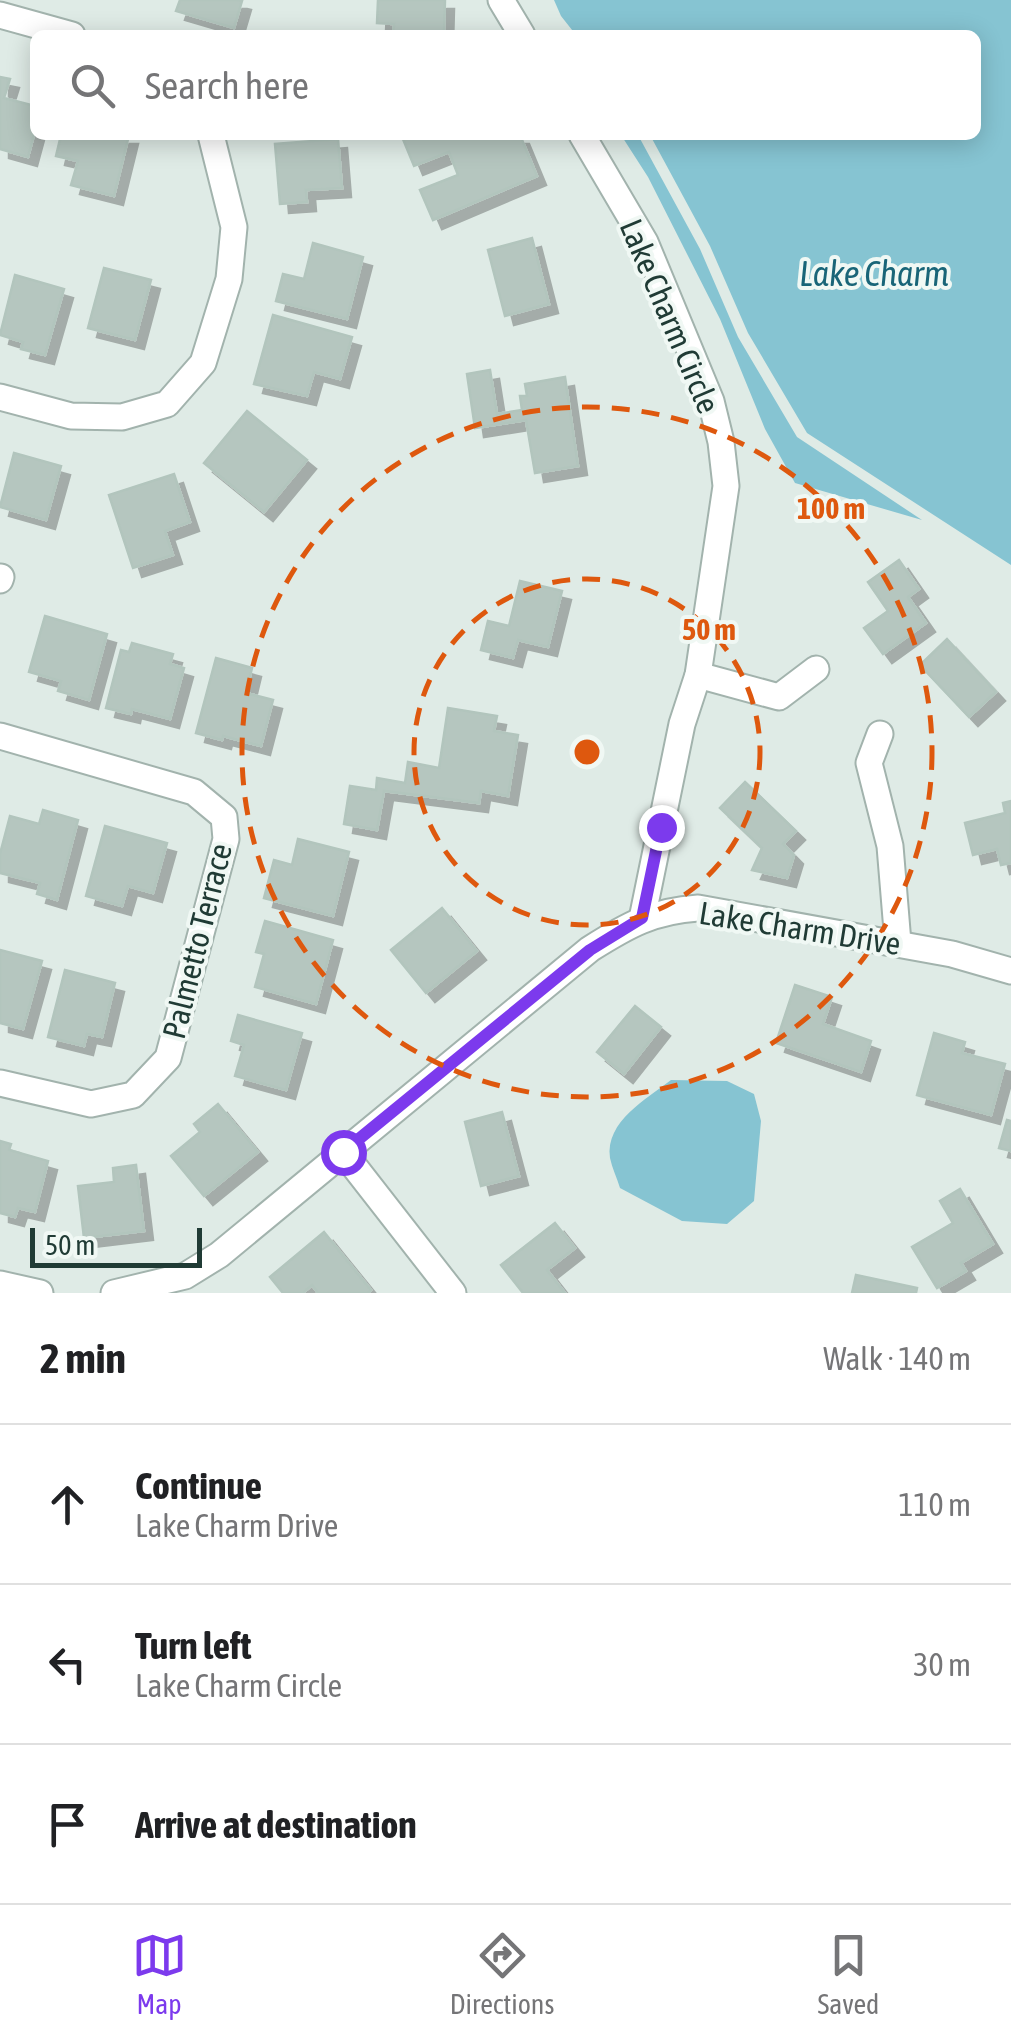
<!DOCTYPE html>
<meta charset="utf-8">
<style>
body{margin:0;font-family:"Asap Condensed",sans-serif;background:#f2f2f2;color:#202124}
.scale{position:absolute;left:30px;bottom:25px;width:172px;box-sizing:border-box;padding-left:10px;border:5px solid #203b35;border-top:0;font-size:28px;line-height:35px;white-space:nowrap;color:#203b35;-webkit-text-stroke:8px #f0f8f4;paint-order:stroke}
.stop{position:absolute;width:30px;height:30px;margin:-22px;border:8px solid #7c3aed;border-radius:50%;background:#fff}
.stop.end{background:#7c3aed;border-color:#fff;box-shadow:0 2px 10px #0008}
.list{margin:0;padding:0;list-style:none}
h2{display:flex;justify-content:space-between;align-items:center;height:130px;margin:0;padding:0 40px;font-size:42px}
h2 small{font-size:32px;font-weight:400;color:#757577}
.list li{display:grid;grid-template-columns:65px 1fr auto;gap:30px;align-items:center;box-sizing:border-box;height:160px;padding:0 40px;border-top:2px solid #e0e0e0}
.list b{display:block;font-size:38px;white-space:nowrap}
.list p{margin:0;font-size:32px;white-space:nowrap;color:#757577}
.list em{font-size:32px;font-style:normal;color:#757577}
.icon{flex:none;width:55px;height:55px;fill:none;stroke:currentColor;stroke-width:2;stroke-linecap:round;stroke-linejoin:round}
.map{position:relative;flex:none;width:1011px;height:1293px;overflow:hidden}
.search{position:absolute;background:#fff;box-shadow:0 5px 25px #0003;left:30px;right:30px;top:30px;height:110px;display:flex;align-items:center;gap:25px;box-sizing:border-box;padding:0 35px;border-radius:15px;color:#757577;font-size:38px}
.sheet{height:610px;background:#fff}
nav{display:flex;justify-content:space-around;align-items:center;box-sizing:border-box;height:140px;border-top:2px solid #e0e0e0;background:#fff;font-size:28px;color:#757577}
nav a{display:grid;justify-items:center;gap:5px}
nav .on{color:#7c3aed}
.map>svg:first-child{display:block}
.water{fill:#86c4d2}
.building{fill:#b5c6bf;stroke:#b2c5bd;stroke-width:2.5;filter:url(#shadow)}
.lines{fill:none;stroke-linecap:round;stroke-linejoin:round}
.minor-casing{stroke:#a2b3ad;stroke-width:29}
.minor{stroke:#fff;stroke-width:25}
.route{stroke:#7c3aed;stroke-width:12}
.ring{fill:none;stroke:#de580e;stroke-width:5;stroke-dasharray:18 12}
.labels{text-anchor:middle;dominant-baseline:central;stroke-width:8;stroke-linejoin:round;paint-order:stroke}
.street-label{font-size:32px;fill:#203b35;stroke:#f0f8f4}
.water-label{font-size:35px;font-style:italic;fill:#196578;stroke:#f0f8f4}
.centre{fill:#de580e;stroke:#f0f8f4;stroke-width:5}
.ring-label{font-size:30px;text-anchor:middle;font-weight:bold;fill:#de580e;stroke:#f0f8f4;stroke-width:8;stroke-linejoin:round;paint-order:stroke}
</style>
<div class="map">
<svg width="1011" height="1293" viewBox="0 0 1011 1293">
<defs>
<filter id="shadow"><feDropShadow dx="9" dy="9" stdDeviation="0" flood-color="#0004"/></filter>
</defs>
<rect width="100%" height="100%" fill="#dfebe6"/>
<!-- water -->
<g class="water">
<path d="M 554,0 L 1011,0 L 1011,565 L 807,433 L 748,333 L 710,246 L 650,135 L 976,135 L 976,35 L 576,35 L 561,16 Z"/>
<path d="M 621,135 L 638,135 L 700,249 L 738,337 L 797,437 L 922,520 L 795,483 L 765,429 L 720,319 L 648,177 Z"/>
<path d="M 671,1080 L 727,1081 L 754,1094 L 761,1121 L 754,1201 L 727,1224 L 682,1221 L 620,1188 C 617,1178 612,1168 610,1158 C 605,1121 647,1099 671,1080 Z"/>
</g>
<!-- building -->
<g class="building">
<path d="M 180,0 L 238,0 L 242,1 L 234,28 L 176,11 Z"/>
<path d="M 378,0 L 445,0 L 444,35 L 393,35 L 394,24 L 377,23 Z"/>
<path d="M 0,77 L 10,79 L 4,98 L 35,106 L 35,131 L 28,157 L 0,149 Z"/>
<path d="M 61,135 L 129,135 L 114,196 L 71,185 L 78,161 L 56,156 Z"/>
<path d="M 411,135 L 520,135 L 537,176 L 433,220 L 420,190 L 458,175 L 449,152 L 414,166 L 403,139 Z"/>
<path d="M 338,139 L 342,188 L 306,190 L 307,202 L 280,204 L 275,144 Z"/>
<path d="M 532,238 L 549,304 L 505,316 L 488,250 Z"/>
<path d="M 313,243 L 363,257 L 347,319 L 276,301 L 283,274 L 304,279 Z"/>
<path d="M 104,268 L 151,280 L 135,340 L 88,328 Z"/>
<path d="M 15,275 L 64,289 L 45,355 L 21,349 L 23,342 L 0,335 Z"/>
<path d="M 273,315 L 352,337 L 340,379 L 314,372 L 307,396 L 254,384 Z"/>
<path d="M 490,370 L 497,414 L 522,410 L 520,396 L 527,396 L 525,384 L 565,377 L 578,466 L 535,473 L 526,420 L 475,428 L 467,374 Z"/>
<path d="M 247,411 L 307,460 L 264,512 L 204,463 Z"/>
<path d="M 14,453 L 61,466 L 46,520 L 0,507 Z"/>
<path d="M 174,474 L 190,522 L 165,531 L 173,555 L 133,568 L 109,495 Z"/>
<path d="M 899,560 L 919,589 L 908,597 L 926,623 L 883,654 L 864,628 L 888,611 L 868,582 Z"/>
<path d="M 520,581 L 562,591 L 548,647 L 518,640 L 513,658 L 481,650 L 488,621 L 509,626 Z"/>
<path d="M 45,616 L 107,634 L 89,700 L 58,691 L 61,681 L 29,672 Z"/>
<path d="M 947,639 L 996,692 L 969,717 L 920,665 Z"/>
<path d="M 132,643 L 173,654 L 170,664 L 184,668 L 170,719 L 132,709 L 131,714 L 106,708 L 121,650 L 129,652 Z"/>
<path d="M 216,658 L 252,668 L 246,693 L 273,700 L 261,746 L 223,736 L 222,740 L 196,733 Z"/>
<path d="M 448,708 L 497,716 L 494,731 L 518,735 L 508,796 L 481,791 L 479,803 L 384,791 L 377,830 L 344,824 L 350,786 L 376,790 L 377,778 L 405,783 L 408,762 L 439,768 Z"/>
<path d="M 745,782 L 796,831 L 783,844 L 794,855 L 787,878 L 752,870 L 762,848 L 720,808 Z"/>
<path d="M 1011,801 L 1011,863 L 1001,865 L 997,849 L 973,855 L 965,823 L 1005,813 L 1003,803 Z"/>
<path d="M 43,810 L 78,820 L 57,900 L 37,894 L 40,883 L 0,873 L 0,854 L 10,816 L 39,824 Z"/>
<path d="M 105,826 L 167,843 L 153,893 L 128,886 L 122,906 L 86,896 Z"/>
<path d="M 298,839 L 349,852 L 333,916 L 264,898 L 274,860 L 292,865 Z"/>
<path d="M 442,908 L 477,951 L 426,993 L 391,950 Z"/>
<path d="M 265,921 L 333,940 L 316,1004 L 255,987 L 264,954 L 256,952 Z"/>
<path d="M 0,950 L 42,961 L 23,1029 L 0,1023 Z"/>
<path d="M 65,970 L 115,983 L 102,1037 L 87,1034 L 84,1046 L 48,1037 Z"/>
<path d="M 795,985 L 832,997 L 823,1024 L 871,1041 L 861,1072 L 776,1043 Z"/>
<path d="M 635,1006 L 661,1027 L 624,1074 L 597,1052 Z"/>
<path d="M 238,1015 L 302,1033 L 286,1090 L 235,1076 L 244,1045 L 231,1041 Z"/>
<path d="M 934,1033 L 965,1042 L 962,1053 L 1005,1064 L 991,1115 L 917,1095 Z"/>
<path d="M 218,1104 L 258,1152 L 204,1196 L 171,1156 L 200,1132 L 194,1124 Z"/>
<path d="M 502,1112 L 519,1176 L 481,1186 L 465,1122 Z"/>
<path d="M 1007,1120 L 1011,1121 L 1011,1151 L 999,1148 Z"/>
<path d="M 0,1141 L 11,1144 L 9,1150 L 48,1161 L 35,1212 L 18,1208 L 15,1217 L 0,1213 Z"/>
<path d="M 136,1165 L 144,1231 L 84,1238 L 78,1186 L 114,1182 L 113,1168 Z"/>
<path d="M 960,1189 L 993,1244 L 961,1263 L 966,1271 L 937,1288 L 912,1247 L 953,1223 L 940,1201 Z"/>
<path d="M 555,1223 L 575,1248 L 547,1270 L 565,1293 L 523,1293 L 501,1265 Z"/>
<path d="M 324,1232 L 371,1290 L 368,1293 L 318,1293 L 312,1285 L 303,1293 L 283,1293 L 270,1277 Z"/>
<path d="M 856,1275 L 917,1288 L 916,1293 L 852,1293 Z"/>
</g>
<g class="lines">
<!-- minor casing -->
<g class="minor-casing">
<g id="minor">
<path d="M 501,0 L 522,35"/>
<path d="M 0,15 L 72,35"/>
<path d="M 582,135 L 645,242 L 711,401 L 721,442 L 726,486 L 698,675 L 682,724 L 642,919"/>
<path d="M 0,397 L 71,416 L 122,417 L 167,404 L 203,363 L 229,279 L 234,227 L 211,135"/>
<path d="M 0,580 L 1,577"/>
<path d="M 698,675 L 779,697 L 816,669"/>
<path d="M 880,734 L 869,763 L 890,846 L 898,943"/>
<path d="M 0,736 L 194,792 L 224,817 L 226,839 L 168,1058 L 133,1095 L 91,1104 L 0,1083"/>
<path d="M 343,1152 L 453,1293"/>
<path d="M 0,1284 L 40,1293"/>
<path d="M 114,1293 L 185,1276 L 219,1255 L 590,949 C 628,925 653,911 698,908 L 952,954 L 1011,971"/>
</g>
</g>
<!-- minor -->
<use href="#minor" class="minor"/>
</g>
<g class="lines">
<!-- route -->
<path class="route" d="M 343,1152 L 590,950 L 642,918 L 661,827"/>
</g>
<!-- distance rings -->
<g class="ring">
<circle cx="587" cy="752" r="173"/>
<circle cx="587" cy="752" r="345"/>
</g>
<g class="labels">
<!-- street labels -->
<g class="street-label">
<text transform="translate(670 316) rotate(67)">Lake Charm Circle</text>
<text transform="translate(800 928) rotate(9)">Lake Charm Drive</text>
<text transform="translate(197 941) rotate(-76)">Palmetto Terrace</text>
</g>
<!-- water labels -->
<g class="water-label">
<text x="874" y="273">Lake Charm</text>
</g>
</g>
<circle cx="587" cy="752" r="15" class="centre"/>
<g class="ring-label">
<text x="831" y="519">100 m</text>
<text x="709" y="640">50 m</text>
</g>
</svg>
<div class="scale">50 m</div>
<div class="stop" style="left:343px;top:1152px"></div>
<div class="stop end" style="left:661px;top:827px"></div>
<div class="search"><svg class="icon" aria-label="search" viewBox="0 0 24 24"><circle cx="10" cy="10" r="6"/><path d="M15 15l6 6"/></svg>Search here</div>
</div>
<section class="sheet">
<h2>2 min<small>Walk · 140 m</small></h2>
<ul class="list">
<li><svg class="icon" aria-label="ahead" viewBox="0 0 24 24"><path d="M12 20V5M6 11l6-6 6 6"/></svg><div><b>Continue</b><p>Lake Charm Drive</p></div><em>110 m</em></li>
<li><svg class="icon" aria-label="left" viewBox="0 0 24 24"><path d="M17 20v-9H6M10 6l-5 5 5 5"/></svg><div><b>Turn left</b><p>Lake Charm Circle</p></div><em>30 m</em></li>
<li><svg class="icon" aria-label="arrive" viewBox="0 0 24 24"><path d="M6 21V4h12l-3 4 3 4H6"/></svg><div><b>Arrive at destination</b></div></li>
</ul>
</section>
<nav>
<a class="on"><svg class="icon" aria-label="map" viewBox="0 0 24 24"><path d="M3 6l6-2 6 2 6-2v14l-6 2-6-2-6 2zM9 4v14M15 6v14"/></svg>Map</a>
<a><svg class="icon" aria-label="directions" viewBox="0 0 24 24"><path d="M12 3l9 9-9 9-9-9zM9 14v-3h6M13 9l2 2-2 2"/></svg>Directions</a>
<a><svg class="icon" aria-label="saved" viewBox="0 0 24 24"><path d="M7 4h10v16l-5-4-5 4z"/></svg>Saved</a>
</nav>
